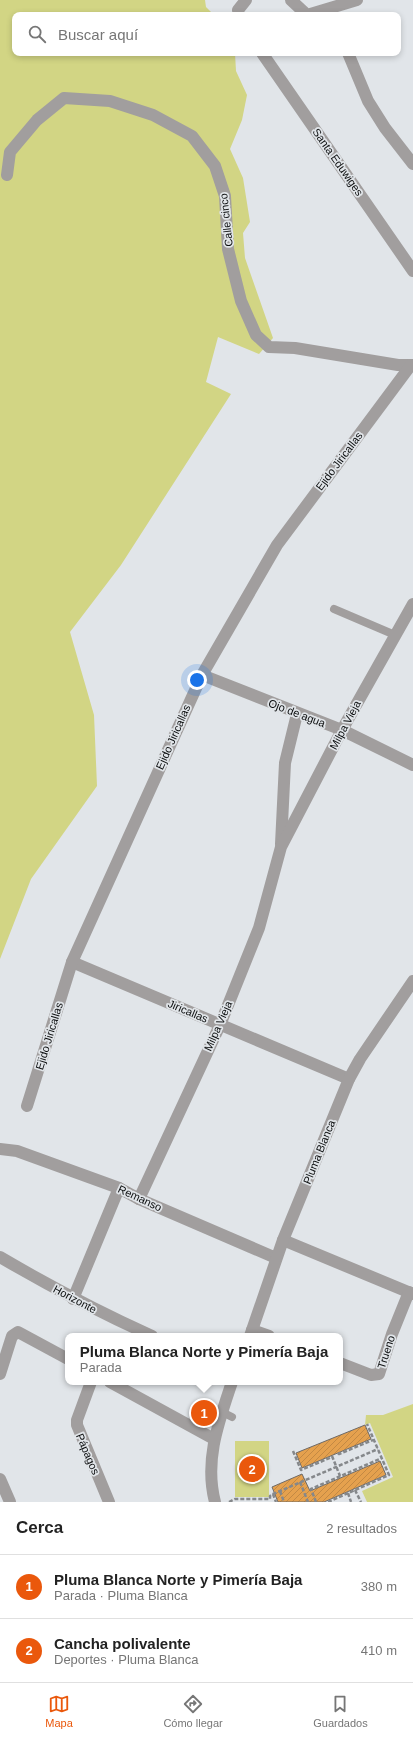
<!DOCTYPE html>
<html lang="es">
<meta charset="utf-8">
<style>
body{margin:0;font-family:Helvetica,sans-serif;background:#f2f2f2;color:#222}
.you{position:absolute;left:197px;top:680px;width:14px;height:14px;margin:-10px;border:3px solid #fff;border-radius:50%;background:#1a73e8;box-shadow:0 0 0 6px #1a73e833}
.badge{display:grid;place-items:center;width:26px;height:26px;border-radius:50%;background:#ea580c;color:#fff;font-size:13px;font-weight:700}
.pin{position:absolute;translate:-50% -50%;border:2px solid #fff;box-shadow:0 1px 4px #0006}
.popup{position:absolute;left:65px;top:1333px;width:278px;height:52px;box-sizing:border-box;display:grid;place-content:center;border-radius:8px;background:#fff;filter:drop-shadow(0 1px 3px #0005);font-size:13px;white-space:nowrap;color:#767676}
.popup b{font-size:15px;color:#222}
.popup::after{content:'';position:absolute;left:50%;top:100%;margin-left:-8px;border:8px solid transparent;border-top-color:#fff}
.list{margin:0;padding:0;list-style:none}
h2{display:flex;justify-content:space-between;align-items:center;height:52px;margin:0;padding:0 16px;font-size:17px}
h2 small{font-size:13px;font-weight:400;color:#767676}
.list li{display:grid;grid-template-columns:26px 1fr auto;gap:12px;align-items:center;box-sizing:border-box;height:64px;padding:0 16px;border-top:1px solid #e0e0e0}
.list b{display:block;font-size:15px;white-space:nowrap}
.list p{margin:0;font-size:13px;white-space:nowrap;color:#767676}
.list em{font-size:13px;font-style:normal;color:#767676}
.icon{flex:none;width:22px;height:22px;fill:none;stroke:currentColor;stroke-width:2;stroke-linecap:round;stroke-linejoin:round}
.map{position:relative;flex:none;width:413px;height:1502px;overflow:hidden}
.search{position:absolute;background:#fff;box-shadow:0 2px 6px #0003;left:12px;right:12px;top:12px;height:44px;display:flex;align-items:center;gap:10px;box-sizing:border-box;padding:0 14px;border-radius:8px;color:#767676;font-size:15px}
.sheet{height:180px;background:#fff}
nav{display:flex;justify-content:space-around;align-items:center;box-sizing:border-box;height:56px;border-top:1px solid #e0e0e0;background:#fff;font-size:11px;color:#767676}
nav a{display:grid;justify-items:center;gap:2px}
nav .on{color:#ea580c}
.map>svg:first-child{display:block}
.green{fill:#d2d584}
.building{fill:url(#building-hatch);stroke:#6e6a67}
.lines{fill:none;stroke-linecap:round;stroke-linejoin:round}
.path{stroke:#85888b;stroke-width:2.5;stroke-dasharray:4 2;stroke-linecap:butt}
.service{stroke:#a19e9e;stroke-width:8}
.minor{stroke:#a19e9e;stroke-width:12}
.tertiary{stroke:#a19e9e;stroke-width:12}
.labels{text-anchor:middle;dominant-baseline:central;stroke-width:3.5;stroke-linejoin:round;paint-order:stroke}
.street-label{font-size:11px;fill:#0b0d0e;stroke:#e1e5e9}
</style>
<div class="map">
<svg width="413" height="1502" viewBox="0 0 413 1502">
<defs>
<pattern id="building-hatch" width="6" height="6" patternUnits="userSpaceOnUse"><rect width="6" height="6" fill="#e5a14e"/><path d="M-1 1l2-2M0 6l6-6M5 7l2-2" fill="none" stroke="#c38943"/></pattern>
</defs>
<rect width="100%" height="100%" fill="#e1e5e9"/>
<!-- green -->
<g class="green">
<path d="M 0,0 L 205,0 L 206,7 L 214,15 L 15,15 L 15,53 L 235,53 L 236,71 L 247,95 L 242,120 L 230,149 L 243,178 L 250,222 L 243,233 L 245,258 L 273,338 L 259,354 L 218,337 L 206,382 L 231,394 L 121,565 L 70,632 L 94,715 L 97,786 L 31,879 L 0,959 Z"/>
<path d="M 413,1404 L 413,1502 L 367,1502 L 362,1491 L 393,1477 L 370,1423 L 365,1425 L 366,1415 L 383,1415 Z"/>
<rect x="235" y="1441" width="34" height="56"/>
</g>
<!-- building -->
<g class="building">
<path d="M 365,1425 L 371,1439 L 302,1468 L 296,1453 Z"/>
<path d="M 380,1461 L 386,1475 L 324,1502 L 278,1502 L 272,1487 L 302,1474 L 310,1491 Z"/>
</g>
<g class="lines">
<!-- path -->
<g class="path">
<path d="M 293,1451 L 301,1470 L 332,1457"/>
<path d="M 338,1453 L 339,1454 L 373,1440"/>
<path d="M 332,1456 L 340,1476"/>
<path d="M 300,1482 L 308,1502"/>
<path d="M 355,1490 L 361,1502"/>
<path d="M 280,1491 L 284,1502"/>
<path d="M 348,1493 L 351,1502"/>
<path d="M 273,1494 L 276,1502"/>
<path d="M 229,1502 L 235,1499 L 270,1499 L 270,1496 L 273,1494 L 378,1449"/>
<path d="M 316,1502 L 311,1489 L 382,1458"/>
<path d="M 328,1502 L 389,1475 L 367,1424"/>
</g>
<!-- service -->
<g class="service">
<path d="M 334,609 L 395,635"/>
<path d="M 222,1412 L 232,1417"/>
</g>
<!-- minor -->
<g class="minor">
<path d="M 291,0 L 307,15 L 357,0"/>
<path d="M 239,15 L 238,10 L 246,0"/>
<path d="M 262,53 L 413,271"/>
<path d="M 348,53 L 368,101 L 385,128 L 413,164"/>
<path d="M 7,175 L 10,152 L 37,120 L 64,98 L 110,101 L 153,115 L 192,136 L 215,166 L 225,196 L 228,249 L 241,301 L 256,335 L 269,347 L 295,348 L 398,365 L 413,365"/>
<path d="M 202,675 L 342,730 L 413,765"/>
<path d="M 281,844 L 285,763 L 297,714"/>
<path d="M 72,962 L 349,1079"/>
<path d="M 27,1106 L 72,962 L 202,675 L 277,545 L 411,365"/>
<path d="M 0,1149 L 17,1151 L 119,1188 L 139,1199 L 276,1258"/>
<path d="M 139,1199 L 220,1025 L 259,928 L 281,847 L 342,730 L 413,604"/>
<path d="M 283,1240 L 413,1294"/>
<path d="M 0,1257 C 51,1287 99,1312 152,1336"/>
<path d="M 73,1299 L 119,1188"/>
<path d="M 252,1330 L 269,1336"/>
<path d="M 340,1363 L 371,1375 L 379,1374 L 392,1334 L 409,1292"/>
<path d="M 0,1374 L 12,1336 L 18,1332 L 68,1359"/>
<path d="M 91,1382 L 77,1420 L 77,1425 L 109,1502"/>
<path d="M 110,1382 L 214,1439"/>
<path d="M 0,1479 L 10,1502"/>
</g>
<!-- tertiary -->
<g class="tertiary">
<path d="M 250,1336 L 283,1240 L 349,1079 L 360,1059 L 413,981"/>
<path d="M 215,1502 C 204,1460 219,1421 232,1382"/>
</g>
</g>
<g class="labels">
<!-- street labels -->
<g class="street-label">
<text transform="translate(338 162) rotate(55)">Santa Eduwiges</text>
<text transform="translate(226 220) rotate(-96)">Calle cinco</text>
<text transform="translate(339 461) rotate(-53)">Ejido Jiricallas</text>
<text transform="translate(297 713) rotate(21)">Ojo de agua</text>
<text transform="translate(345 725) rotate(-62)">Milpa Vieja</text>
<text transform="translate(173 737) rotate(-66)">Ejido Jiricallas</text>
<text transform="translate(188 1011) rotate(23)">Jiricallas</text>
<text transform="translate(218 1026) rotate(-66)">Milpa Vieja</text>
<text transform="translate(49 1036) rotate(-73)">Ejido Jiricallas</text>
<text transform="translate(319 1152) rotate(-68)">Pluma Blanca</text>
<text transform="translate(140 1198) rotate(25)">Remanso</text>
<text transform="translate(75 1299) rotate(28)">Horizonte</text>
<text transform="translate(386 1352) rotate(-72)">Trueno</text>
<text transform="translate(88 1454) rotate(67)">Pápagos</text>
</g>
</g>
</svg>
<div class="you"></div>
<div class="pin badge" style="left:204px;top:1413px">1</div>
<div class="popup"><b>Pluma Blanca Norte y Pimería Baja</b>Parada</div>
<div class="pin badge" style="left:252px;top:1469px">2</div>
<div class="search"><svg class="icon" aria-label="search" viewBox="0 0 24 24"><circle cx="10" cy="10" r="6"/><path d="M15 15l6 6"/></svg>Buscar aquí</div>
</div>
<section class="sheet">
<h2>Cerca<small>2 resultados</small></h2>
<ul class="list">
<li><span class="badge">1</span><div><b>Pluma Blanca Norte y Pimería Baja</b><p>Parada · Pluma Blanca</p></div><em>380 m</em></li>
<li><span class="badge">2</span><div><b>Cancha polivalente</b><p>Deportes · Pluma Blanca</p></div><em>410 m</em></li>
</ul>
</section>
<nav>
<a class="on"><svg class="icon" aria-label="map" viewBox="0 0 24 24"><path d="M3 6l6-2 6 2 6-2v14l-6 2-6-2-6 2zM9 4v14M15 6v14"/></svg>Mapa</a>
<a><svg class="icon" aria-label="directions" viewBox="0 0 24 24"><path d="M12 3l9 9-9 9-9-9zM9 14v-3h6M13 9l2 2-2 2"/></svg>Cómo llegar</a>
<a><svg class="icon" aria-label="saved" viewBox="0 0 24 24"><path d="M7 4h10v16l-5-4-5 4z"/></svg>Guardados</a>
</nav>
